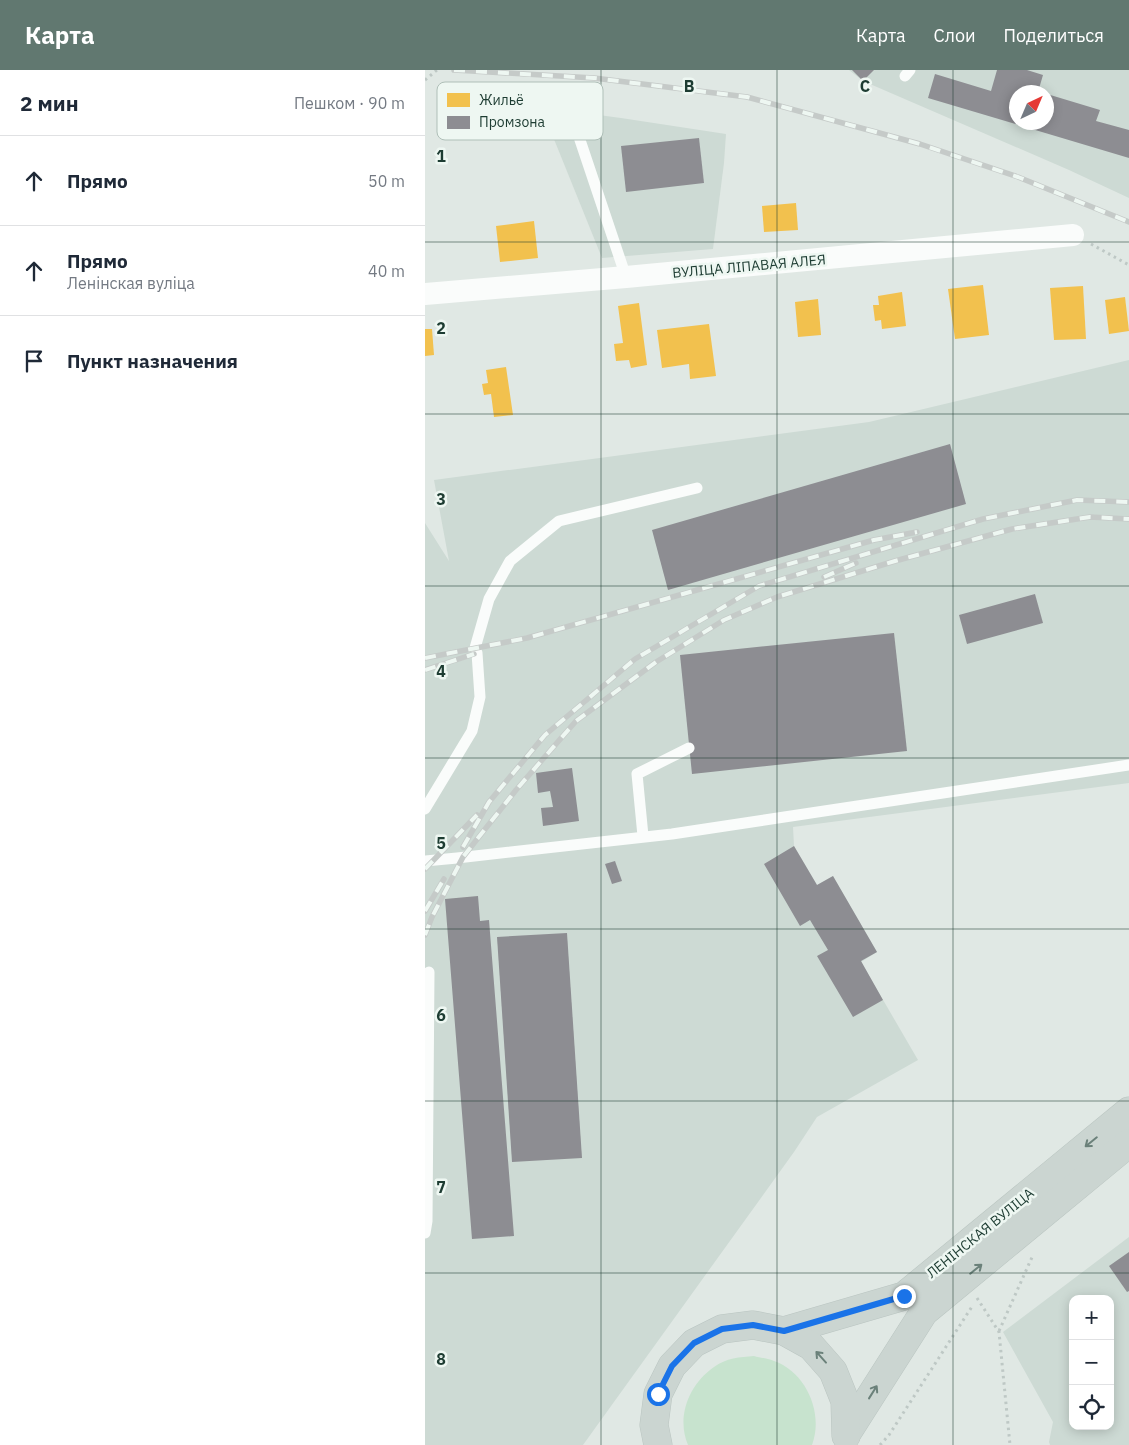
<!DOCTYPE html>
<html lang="ru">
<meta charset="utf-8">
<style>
body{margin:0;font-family:"IBM Plex Sans",sans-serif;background:#f6f6f7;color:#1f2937}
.controls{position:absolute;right:15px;bottom:15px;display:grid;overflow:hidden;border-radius:10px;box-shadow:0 2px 12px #0003}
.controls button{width:45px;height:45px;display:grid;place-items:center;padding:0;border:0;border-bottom:1px solid #e0e1e3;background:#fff;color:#1f2937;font:25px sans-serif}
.compass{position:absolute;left:584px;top:15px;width:45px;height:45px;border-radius:50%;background:#fff;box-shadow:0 2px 12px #0003;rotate:44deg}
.stop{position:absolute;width:15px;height:15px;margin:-11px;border:4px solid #1a73e8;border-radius:50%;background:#fff}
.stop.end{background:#1a73e8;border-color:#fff;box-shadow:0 1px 5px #0008}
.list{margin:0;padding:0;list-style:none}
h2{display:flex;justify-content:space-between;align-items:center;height:65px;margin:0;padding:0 20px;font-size:21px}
h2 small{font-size:16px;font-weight:400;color:#747a83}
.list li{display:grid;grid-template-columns:32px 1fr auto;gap:15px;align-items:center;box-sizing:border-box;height:90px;padding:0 20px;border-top:1px solid #e0e1e3}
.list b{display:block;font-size:19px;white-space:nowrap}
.list p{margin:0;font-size:16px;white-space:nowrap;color:#747a83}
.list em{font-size:16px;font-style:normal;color:#747a83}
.icon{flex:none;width:28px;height:28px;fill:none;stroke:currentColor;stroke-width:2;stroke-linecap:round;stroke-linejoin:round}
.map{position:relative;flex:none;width:704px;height:1375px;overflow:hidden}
header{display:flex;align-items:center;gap:30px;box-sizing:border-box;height:70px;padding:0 25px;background:#617870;color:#fff}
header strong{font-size:24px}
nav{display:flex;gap:28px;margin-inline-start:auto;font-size:18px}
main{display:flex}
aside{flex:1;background:#fff}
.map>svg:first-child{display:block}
.built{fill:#cddad4;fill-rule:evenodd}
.green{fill:#c7e3ce}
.homes{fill:#f2c14e}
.industry{fill:#8d8d92}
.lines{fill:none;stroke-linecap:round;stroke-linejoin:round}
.primary-casing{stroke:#bac5c1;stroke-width:29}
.path{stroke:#bec8c5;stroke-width:3;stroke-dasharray:2.5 4;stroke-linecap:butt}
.service{stroke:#fafcfb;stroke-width:11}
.minor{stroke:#fafcfb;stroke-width:22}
.primary{stroke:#cbd5d1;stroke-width:28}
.rail-casing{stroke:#c5cac8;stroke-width:5.5}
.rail{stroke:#eef7f2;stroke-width:4;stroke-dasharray:11;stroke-linecap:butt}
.oneway{stroke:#6b817a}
.route{stroke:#1a73e8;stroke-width:6}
.grid{fill:none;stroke:#1d3c32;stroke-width:1;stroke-opacity:0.55}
.labels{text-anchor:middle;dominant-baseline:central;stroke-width:5;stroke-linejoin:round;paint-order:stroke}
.street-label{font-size:14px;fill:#1d3c32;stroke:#eef7f2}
.key{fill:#eef7f2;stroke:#afbfb8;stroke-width:1}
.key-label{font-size:14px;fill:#1d3c32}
.grid-label{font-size:16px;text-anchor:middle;font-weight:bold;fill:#1d3c32;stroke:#eef7f2;stroke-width:5;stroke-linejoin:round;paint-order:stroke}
</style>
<header>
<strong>Карта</strong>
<nav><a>Карта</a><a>Слои</a><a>Поделиться</a></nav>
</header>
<main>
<aside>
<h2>2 мин<small>Пешком · 90 m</small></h2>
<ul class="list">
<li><svg class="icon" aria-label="ahead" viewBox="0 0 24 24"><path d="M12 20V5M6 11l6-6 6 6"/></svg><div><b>Прямо</b></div><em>50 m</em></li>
<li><svg class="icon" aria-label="ahead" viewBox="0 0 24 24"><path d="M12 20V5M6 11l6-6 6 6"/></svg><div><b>Прямо</b><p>Ленінская вуліца</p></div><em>40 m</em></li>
<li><svg class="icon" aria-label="arrive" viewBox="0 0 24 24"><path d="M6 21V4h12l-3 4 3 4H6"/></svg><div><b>Пункт назначения</b></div></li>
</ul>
</aside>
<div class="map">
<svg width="704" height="1375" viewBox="0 0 704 1375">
<rect width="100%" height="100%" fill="#e0e8e4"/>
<!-- built -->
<g class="built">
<path d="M 424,0 L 704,0 L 704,128 L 644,100 L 438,11 ZM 592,22 L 622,22 L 622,52 L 592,52 Z"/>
<path d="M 118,42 L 166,44 L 196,48 L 301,64 L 299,93 L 288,179 L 177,188 Z"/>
<path d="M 704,290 L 704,713 L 368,757 L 369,776 L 392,815 L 408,806 L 452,882 L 436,892 L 493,990 L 392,1047 L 369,1082 L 158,1375 L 0,1375 L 0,453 L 24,491 L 9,410 L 444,352 Z"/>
<path d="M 704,1167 L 704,1375 L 625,1375 L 624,1372 L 628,1352 L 578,1262 ZM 648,1229 L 685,1229 L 685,1356 L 648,1356 Z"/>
</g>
<!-- green -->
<path class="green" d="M 329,1286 C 335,1288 342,1288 349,1291 C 381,1302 399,1343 387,1375 L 263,1375 C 251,1347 264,1314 289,1297 C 301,1288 315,1287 329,1286 Z"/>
<!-- homes -->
<g class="homes">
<path d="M 371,133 L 373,160 L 339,162 L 337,136 Z"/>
<path d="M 109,151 L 113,188 L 75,192 L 71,156 Z"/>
<path d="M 558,215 L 564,265 L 530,269 L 523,219 Z"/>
<path d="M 658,216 L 661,269 L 629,270 L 625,218 Z"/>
<path d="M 477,222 L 481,256 L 457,259 L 456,250 L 450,251 L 448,235 L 454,235 L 453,226 Z"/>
<path d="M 700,227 L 704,261 L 684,264 L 680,230 Z"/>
<path d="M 393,229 L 396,265 L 373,267 L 370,232 Z"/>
<path d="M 214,233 L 222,295 L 206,298 L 204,290 L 191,291 L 189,274 L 198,273 L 193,236 Z"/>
<path d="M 284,254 L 291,306 L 265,309 L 264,294 L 237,298 L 232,260 Z"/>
<path d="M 0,259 L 7,259 L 9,285 L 0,286 Z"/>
<path d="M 81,297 L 88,345 L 69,347 L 66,324 L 59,325 L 57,314 L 63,313 L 61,300 Z"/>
</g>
<!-- industry -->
<g class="industry">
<path d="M 427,0 L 449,0 L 438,11 Z"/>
<path d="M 572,0 L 602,0 L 618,5 L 613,22 L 592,22 L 592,52 L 622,52 L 622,24 L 675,40 L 671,51 L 704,60 L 704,88 L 503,28 L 510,4 L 566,21 Z"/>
<path d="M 274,68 L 279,113 L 201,122 L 196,76 Z"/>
<path d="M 525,374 L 541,434 L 243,520 L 227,460 Z"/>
<path d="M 610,524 L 618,553 L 542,574 L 534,545 Z"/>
<path d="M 469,563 L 482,681 L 267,704 L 255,585 Z"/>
<path d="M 147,698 L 154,751 L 118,756 L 116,738 L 128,737 L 125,721 L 113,723 L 111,703 Z"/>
<path d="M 369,776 L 392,815 L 408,806 L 452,882 L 436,891 L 458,930 L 428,947 L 392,886 L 403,880 L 385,850 L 375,856 L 339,794 Z"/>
<path d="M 190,791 L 197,811 L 187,814 L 180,794 Z"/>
<path d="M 53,826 L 55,851 L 64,850 L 89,1166 L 47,1169 L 20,829 Z"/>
<path d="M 142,863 L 157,1088 L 87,1092 L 72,867 Z"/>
<path d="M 704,1182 L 704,1221 L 702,1222 L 684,1196 Z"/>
</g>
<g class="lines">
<!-- primary casing -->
<g class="primary-casing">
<g id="primary">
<path d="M 359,1261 L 479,1226 L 704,1041"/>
<path d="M 422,1363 L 499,1242 L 704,1073"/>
<path d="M 233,1375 L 229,1355 L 233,1324 L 247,1296 L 269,1273 L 297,1259 L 328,1255 L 359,1261 L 386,1276 L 408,1301 L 420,1331 L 421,1366"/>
</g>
</g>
<!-- path -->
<g class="path">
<path d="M 0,10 L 12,0"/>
<path d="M 666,174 L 704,195"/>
<path d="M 552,1228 L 574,1262 L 585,1375"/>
<path d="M 574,1261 L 608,1185"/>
<path d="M 455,1375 L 464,1365 L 548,1235"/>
</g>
<!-- service -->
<g class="service">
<path d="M 480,6 L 485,0"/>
<path d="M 154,67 L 201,207"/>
<path d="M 0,739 L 47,661 L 55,627 L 52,583 L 50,578 L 64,529 L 85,491 L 134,451 L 272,418"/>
<path d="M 218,766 L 212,704 L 264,678"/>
<path d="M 0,791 L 32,788 L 247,764 L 704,695"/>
<path d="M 0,1163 L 2,1151 L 4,902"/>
</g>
<!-- minor -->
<path class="minor" d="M 0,224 L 201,207 L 648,165"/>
<!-- primary -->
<use href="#primary" class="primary"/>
<!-- rail casing -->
<g class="rail-casing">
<g id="rail">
<path d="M 29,0 L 169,8 L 322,27 L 495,74 L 593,107 L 704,152"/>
<path d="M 399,507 L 431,493"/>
<path d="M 0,588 L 102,568 L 449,470 L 492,462"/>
<path d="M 0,600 L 49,584"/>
<path d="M 38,777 L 64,732 L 120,665 L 210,589 L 334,516 L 558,449 L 652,430 L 704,432"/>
<path d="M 0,799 L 52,745"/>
<path d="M 0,841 L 19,809"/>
<path d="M 0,865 L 7,847 L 38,787 L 91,720 L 151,651 L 231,592 L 299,550 L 352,527 L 470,491 L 587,459 L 665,447 L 704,449"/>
</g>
</g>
<!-- rail -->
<use href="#rail" class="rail"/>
</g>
<!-- one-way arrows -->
<defs><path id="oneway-shaft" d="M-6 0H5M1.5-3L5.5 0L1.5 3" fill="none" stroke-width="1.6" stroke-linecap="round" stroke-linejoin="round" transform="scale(1.25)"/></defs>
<g class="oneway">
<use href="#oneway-shaft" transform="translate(666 1072) rotate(141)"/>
<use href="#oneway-shaft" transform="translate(551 1199) rotate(-39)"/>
<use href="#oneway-shaft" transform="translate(396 1287) rotate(-132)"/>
<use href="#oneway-shaft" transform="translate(448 1322) rotate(-58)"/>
</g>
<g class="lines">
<!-- route -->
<path class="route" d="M 233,1324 L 247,1296 L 269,1273 L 297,1259 L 328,1255 L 359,1261 L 479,1226"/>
</g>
<!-- grid -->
<path class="grid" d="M 176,0 L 176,1375M 352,0 L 352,1375M 528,0 L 528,1375M 0,172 L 704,172M 0,344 L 704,344M 0,516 L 704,516M 0,688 L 704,688M 0,859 L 704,859M 0,1031 L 704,1031M 0,1203 L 704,1203"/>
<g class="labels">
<!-- street labels -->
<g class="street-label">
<text transform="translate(324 196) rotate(-5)">ВУЛІЦА ЛІПАВАЯ АЛЕЯ</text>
<text transform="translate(555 1163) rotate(-39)">ЛЕНІНСКАЯ ВУЛІЦА</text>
</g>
</g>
<!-- legend -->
<rect x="12" y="12" width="166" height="58" rx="8" class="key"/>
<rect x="22" y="23" width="23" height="14" fill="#f2c14e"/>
<rect x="22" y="46" width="23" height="13" fill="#8d8d92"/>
<g class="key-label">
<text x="54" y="35">Жильё</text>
<text x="54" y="57">Промзона</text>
</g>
<g class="grid-label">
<text x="264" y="22">B</text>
<text x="440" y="22">C</text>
<text x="16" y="92">1</text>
<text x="16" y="264">2</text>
<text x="16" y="435">3</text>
<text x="16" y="607">4</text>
<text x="16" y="779">5</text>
<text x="16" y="951">6</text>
<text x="16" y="1123">7</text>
<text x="16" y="1295">8</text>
</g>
</svg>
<div class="controls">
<button>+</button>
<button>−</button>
<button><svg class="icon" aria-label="locate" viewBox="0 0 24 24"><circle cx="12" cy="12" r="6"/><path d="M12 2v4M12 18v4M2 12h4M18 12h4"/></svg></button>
</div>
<svg class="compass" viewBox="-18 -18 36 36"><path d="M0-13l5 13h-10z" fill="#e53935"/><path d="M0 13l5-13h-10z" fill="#747a83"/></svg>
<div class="stop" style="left:233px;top:1324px"></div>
<div class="stop end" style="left:479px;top:1226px"></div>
</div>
</main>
